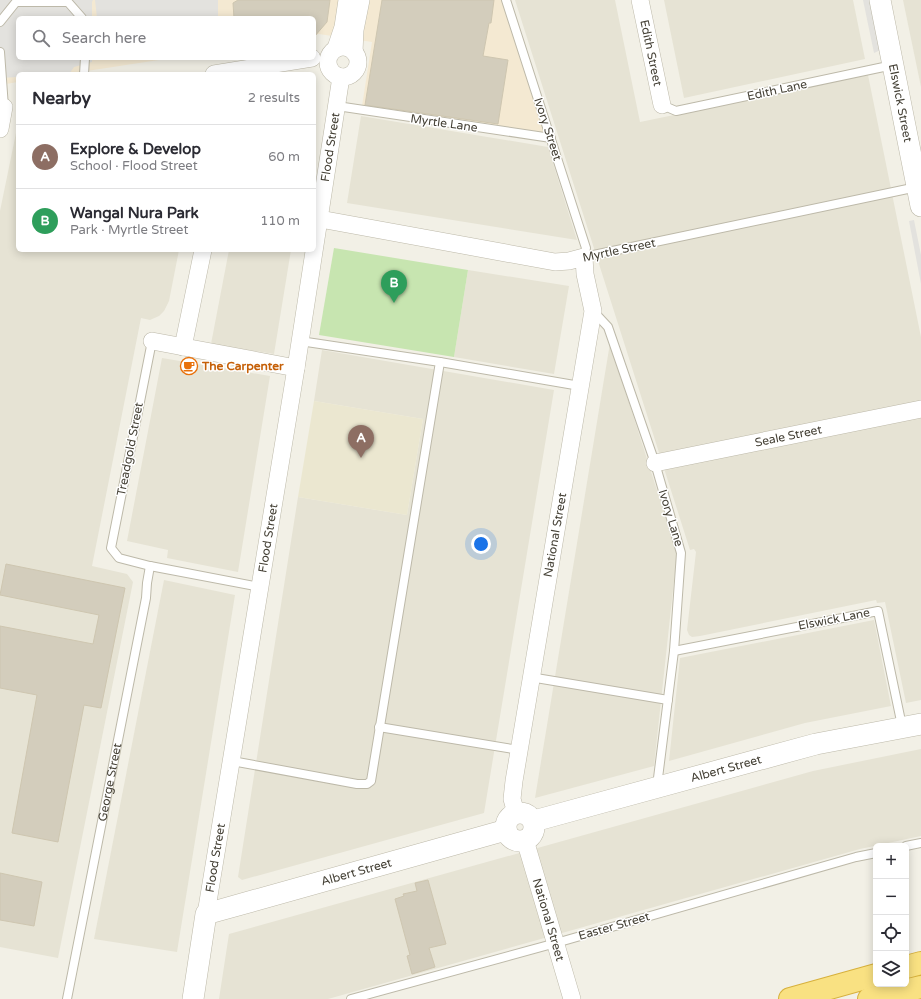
<!DOCTYPE html>
<meta charset="utf-8">
<style>
body{margin:0;font-family:"Varela Round",sans-serif;background:#f7f7f7;color:#2b2b33}
.controls{position:absolute;right:12px;bottom:12px;display:grid;overflow:hidden;border-radius:6px;box-shadow:0 2px 10px #0003}
.controls button{width:36px;height:36px;display:grid;place-items:center;padding:0;border:0;border-bottom:1px solid #e1e1e2;background:#fff;color:#2b2b33;font:20px sans-serif}
.you{position:absolute;left:481px;top:544px;width:14px;height:14px;margin:-10px;border:3px solid #fff;border-radius:50%;background:#1a73e8;box-shadow:0 0 0 6px #1a73e833}
.badge{display:grid;place-items:center;width:26px;height:26px;border-radius:50%;background:#111827;color:#fff;font-size:13px;font-weight:700}
.pin{position:absolute;translate:-50% -33px;filter:drop-shadow(0 1px 2px #0008)}
.pin::after{content:'';position:absolute;top:21px;width:14px;height:12px;background:inherit;clip-path:polygon(0 0,100% 0,50% 100%)}
.list{margin:0;padding:0;list-style:none}
h2{display:flex;justify-content:space-between;align-items:center;height:52px;margin:0;padding:0 16px;font-size:17px}
h2 small{font-size:13px;font-weight:400;color:#7c7c81}
.list li{display:grid;grid-template-columns:26px 1fr auto;gap:12px;align-items:center;box-sizing:border-box;height:64px;padding:0 16px;border-top:1px solid #e1e1e2}
.list b{display:block;font-size:15px;white-space:nowrap}
.list p{margin:0;font-size:13px;white-space:nowrap;color:#7c7c81}
.list em{font-size:13px;font-style:normal;color:#7c7c81}
.icon{flex:none;width:22px;height:22px;fill:none;stroke:currentColor;stroke-width:2;stroke-linecap:round;stroke-linejoin:round}
.map{position:relative;flex:none;width:921px;height:999px;overflow:hidden}
.search{position:absolute;background:#fff;box-shadow:0 2px 10px #0003;left:16px;top:16px;width:300px;height:44px;display:flex;align-items:center;gap:10px;box-sizing:border-box;padding:0 14px;border-radius:6px;color:#7c7c81;font-size:15px}
.panel{position:absolute;background:#fff;box-shadow:0 2px 10px #0003;left:16px;top:72px;width:300px;height:180px;border-radius:6px}
.map>svg:first-child{display:block}
.residential{fill:#e6e3d4}
.commercial{fill:#f4e9d2}
.education{fill:#ebe7d0}
.park{fill:#c7e5b0}
.parking{fill:#e3e2de}
.building{fill:#d3cdbc;stroke:#cec6b0}
.lines{fill:none;stroke-linecap:round;stroke-linejoin:round}
.service-casing{stroke:#bdb9a9;stroke-width:10}
.minor-casing{stroke:#bdb9a9;stroke-width:18}
.tertiary-casing{stroke:#bdb9a9;stroke-width:22}
.trunk-casing{stroke:#d7b03c;stroke-width:24}
.service{stroke:#fff;stroke-width:8}
.minor{stroke:#fff;stroke-width:17}
.tertiary{stroke:#fff;stroke-width:21}
.trunk{stroke:#f9e182;stroke-width:22}
.labels{text-anchor:middle;dominant-baseline:central;stroke-width:3;stroke-linejoin:round;paint-order:stroke}
.street-label{font-size:12px;fill:#454136;stroke:#fff}
.food-label{font-size:12px;font-weight:bold;fill:#c56008;stroke:#fff;text-anchor:start}
</style>
<div class="map">
<svg width="921" height="999" viewBox="0 0 921 999">
<rect width="100%" height="100%" fill="#f2f0e6"/>
<!-- residential -->
<g class="residential">
<path d="M 515,0 L 615,0 L 640,122 L 868,75 L 921,337 L 921,700 L 906,703 L 885,602 L 877,603 L 876,600 L 700,636 L 692,637 L 689,635 L 687,630 L 696,552 L 694,549 L 690,550 Z"/>
<path d="M 664,0 L 853,0 L 865,59 L 684,98 Z"/>
<path d="M 903,0 L 921,0 L 921,87 Z"/>
<path d="M 361,116 L 548,147 L 577,240 L 347,203 Z"/>
<path d="M 18,132 L 18,250 L 179,250 L 169,301 L 164,311 L 159,316 L 150,320 L 141,318 L 92,566 L 127,574 L 133,582 L 58,958 L 0,947 L 0,211 L 16,133 Z"/>
<path d="M 229,250 L 291,250 L 274,354 L 211,344 Z"/>
<path d="M 468,270 L 569,286 L 554,374 L 454,357 Z"/>
<path d="M 610,343 L 677,553 L 654,766 L 535,798 Z"/>
<path d="M 322,350 L 554,390 L 484,813 L 242,880 L 238,877 L 298,497 L 407,515 L 423,419 L 314,401 Z"/>
<path d="M 162,358 L 270,376 L 238,572 L 167,558 L 168,550 L 127,541 Z"/>
<path d="M 164,580 L 235,595 L 177,952 L 94,939 Z"/>
<path d="M 874,620 L 891,706 L 805,723 L 669,761 L 680,658 Z"/>
<path d="M 921,749 L 921,836 L 860,849 L 328,999 L 219,999 L 229,934 L 813,771 Z"/>
</g>
<!-- commercial -->
<path class="commercial" d="M 0,0 L 506,0 L 551,138 L 362,106 L 372,42 L 319,34 L 314,35 L 314,18 L 18,18 L 18,58 L 172,58 L 67,74 L 18,74 L 18,82 L 0,85 Z"/>
<!-- education -->
<path class="education" d="M 314,401 L 423,419 L 407,515 L 298,497 Z"/>
<!-- park -->
<path class="park" d="M 334,248 L 468,270 L 454,357 L 319,335 Z"/>
<!-- parking -->
<g class="parking">
<path d="M 0,0 L 93,0 L 92,2 L 92,18 L 18,18 L 18,58 L 92,58 L 92,62 L 74,67 L 69,74 L 18,74 L 18,77 L 0,78 Z"/>
<path d="M 95,0 L 218,0 L 218,18 L 97,18 Z"/>
<path d="M 863,0 L 873,0 L 883,49 L 874,53 Z"/>
<path d="M 914,220 L 921,255 L 921,284 L 909,221 Z"/>
</g>
<!-- building -->
<g class="building">
<path d="M 238,0 L 330,0 L 327,22 L 314,37 L 314,18 L 234,18 L 233,3 Z"/>
<path d="M 382,0 L 494,0 L 491,23 L 489,23 L 483,56 L 508,60 L 498,124 L 365,105 Z"/>
<path d="M 6,564 L 125,588 L 101,708 L 84,705 L 58,842 L 12,833 L 37,695 L 0,688 L 0,626 L 93,644 L 99,615 L 0,595 Z"/>
<path d="M 0,873 L 42,882 L 34,926 L 0,920 Z"/>
<path d="M 428,880 L 446,944 L 429,948 L 435,967 L 412,974 L 407,956 L 410,955 L 395,899 L 404,896 L 403,894 L 417,891 L 415,883 Z"/>
</g>
<g class="lines">
<!-- service casing -->
<g class="service-casing">
<g id="service">
<path d="M 506,0 L 586,248 L 584,257 L 917,187"/>
<path d="M 0,22 L 16,2 L 68,2 L 82,18"/>
<path d="M 0,52 L 4,107"/>
<path d="M 84,74 L 85,58"/>
<path d="M 662,105 L 676,111 L 893,65"/>
<path d="M 337,106 L 551,138"/>
<path d="M 594,312 L 608,327 L 655,463 L 681,553 L 674,651 L 657,786"/>
<path d="M 152,341 L 111,548 L 119,558 L 150,566 L 260,587"/>
<path d="M 300,341 L 440,362 L 580,386"/>
<path d="M 674,651 L 878,611 L 902,726"/>
<path d="M 530,677 L 668,700"/>
<path d="M 379,727 L 519,750"/>
<path d="M 232,761 L 357,784 L 367,784 L 371,781 L 440,362"/>
<path d="M 906,846 L 921,843"/>
<path id="s1" d="M 67,999 L 146,598 L 147,583 L 150,566"/>
<path d="M 351,999 L 556,943 L 856,857 L 876,853"/>
</g>
</g>
<!-- minor casing -->
<g class="minor-casing">
<g id="minor">
<path id="s2" d="M 640,0 L 662,105"/>
<circle cx="343" cy="62" r="15"/>
<path d="M 336,48 L 343,27 L 347,0"/>
<path d="M 354,52 L 355,30 L 361,0"/>
<path d="M 214,74 L 312,58"/>
<path d="M 0,129 L 4,107"/>
<path d="M 320,219 L 555,262 L 569,261 L 584,257 L 585,274 L 593,311 L 514,781 L 512,799 L 516,813"/>
<path d="M 152,341 L 296,368"/>
<path d="M 183,347 L 203,250"/>
<path id="s3" d="M 655,463 L 921,409"/>
<path id="s4" d="M 525,840 L 572,999"/>
<path id="s5" d="M 206,914 L 296,368 L 341,77"/>
</g>
</g>
<!-- tertiary casing -->
<g class="tertiary-casing">
<g id="tertiary">
<path id="s6" d="M 880,0 L 921,206"/>
<circle cx="520" cy="827" r="14"/>
<path id="s7" d="M 534,821 L 816,744 L 921,724"/>
<path id="s8" d="M 193,999 L 206,914 L 506,830"/>
</g>
</g>
<!-- trunk casing -->
<g class="trunk-casing">
<g id="trunk">
<path d="M 906,967 L 921,963"/>
<path d="M 790,999 L 876,975"/>
<path d="M 869,999 L 921,987"/>
</g>
</g>
<!-- service -->
<use href="#service" class="service"/>
<!-- minor -->
<use href="#minor" class="minor"/>
<!-- tertiary -->
<use href="#tertiary" class="tertiary"/>
<!-- trunk -->
<use href="#trunk" class="trunk"/>
</g>
<!-- icons -->
<defs>
<g id="cafe-ring" transform="scale(0.9)"><circle r="9.5" fill="#fff" stroke="#e8710a" stroke-width="1.5"/><path d="M-5.5-4.5H6V0H3Q3 3.5 0 3.5H-2.5Q-5.5 3.5-5.5 0ZM3-3.2v2h1.7v-2ZM-6 4.5H4V6H-6Z" fill="#e8710a"/></g>
</defs>
<g fill-rule="evenodd">
<use href="#cafe-ring" x="189" y="366"/>
</g>
<g class="labels">
<!-- street labels -->
<g class="street-label">
<text stroke="none"><textPath href="#s2" startOffset="54">Edith Street</textPath></text>
<text transform="translate(777 90) rotate(-12)">Edith Lane</text>
<text stroke="none"><textPath href="#s6" startOffset="105">Elswick Street</textPath></text>
<text transform="translate(444 123) rotate(8)">Myrtle Lane</text>
<text transform="translate(548 129) rotate(72)">Ivory Street</text>
<text stroke="none"><textPath href="#s5" startOffset="777">Flood Street</textPath></text>
<text transform="translate(619 250) rotate(-12)">Myrtle Street</text>
<text stroke="none"><textPath href="#s3" startOffset="136">Seale Street</textPath></text>
<text transform="translate(130 449) rotate(-79)">Treadgold Street</text>
<text transform="translate(671 518) rotate(73)">Ivory Lane</text>
<text transform="translate(555 535) rotate(-80)">National Street</text>
<text stroke="none"><textPath href="#s5" startOffset="381">Flood Street</textPath></text>
<text transform="translate(834 619) rotate(-11)">Elswick Lane</text>
<text stroke="none"><textPath href="#s7" startOffset="199">Albert Street</textPath></text>
<text stroke="none"><textPath href="#s1" startOffset="221">George Street</textPath></text>
<text stroke="none"><textPath href="#s5" startOffset="57">Flood Street</textPath></text>
<text stroke="none"><textPath href="#s8" startOffset="242">Albert Street</textPath></text>
<text stroke="none"><textPath href="#s4" startOffset="83">National Street</textPath></text>
<text transform="translate(614 926) rotate(-16)">Easter Street</text>
</g>
<!-- food labels -->
<g class="food-label">
<text x="202" y="366">The Carpenter</text>
</g>
</g>
</svg>
<div class="controls">
<button>+</button>
<button>−</button>
<button><svg class="icon" aria-label="locate" viewBox="0 0 24 24"><circle cx="12" cy="12" r="6"/><path d="M12 2v4M12 18v4M2 12h4M18 12h4"/></svg></button>
<button><svg class="icon" aria-label="layers" viewBox="0 0 24 24"><path d="M12 4l9 5-9 5-9-5zM3 14l9 5 9-5"/></svg></button>
</div>
<div class="you"></div>
<div class="pin badge" style="left:361px;top:458px;background:#8d6e63">A</div>
<div class="pin badge" style="left:394px;top:303px;background:#2e9e5b">B</div>
<div class="search"><svg class="icon" aria-label="search" viewBox="0 0 24 24"><circle cx="10" cy="10" r="6"/><path d="M15 15l6 6"/></svg>Search here</div>
<section class="panel">
<h2>Nearby<small>2 results</small></h2>
<ul class="list">
<li><span class="badge" style="background:#8d6e63">A</span><div><b>Explore &amp; Develop</b><p>School · Flood Street</p></div><em>60 m</em></li>
<li><span class="badge" style="background:#2e9e5b">B</span><div><b>Wangal Nura Park</b><p>Park · Myrtle Street</p></div><em>110 m</em></li>
</ul>
</section>
</div>
